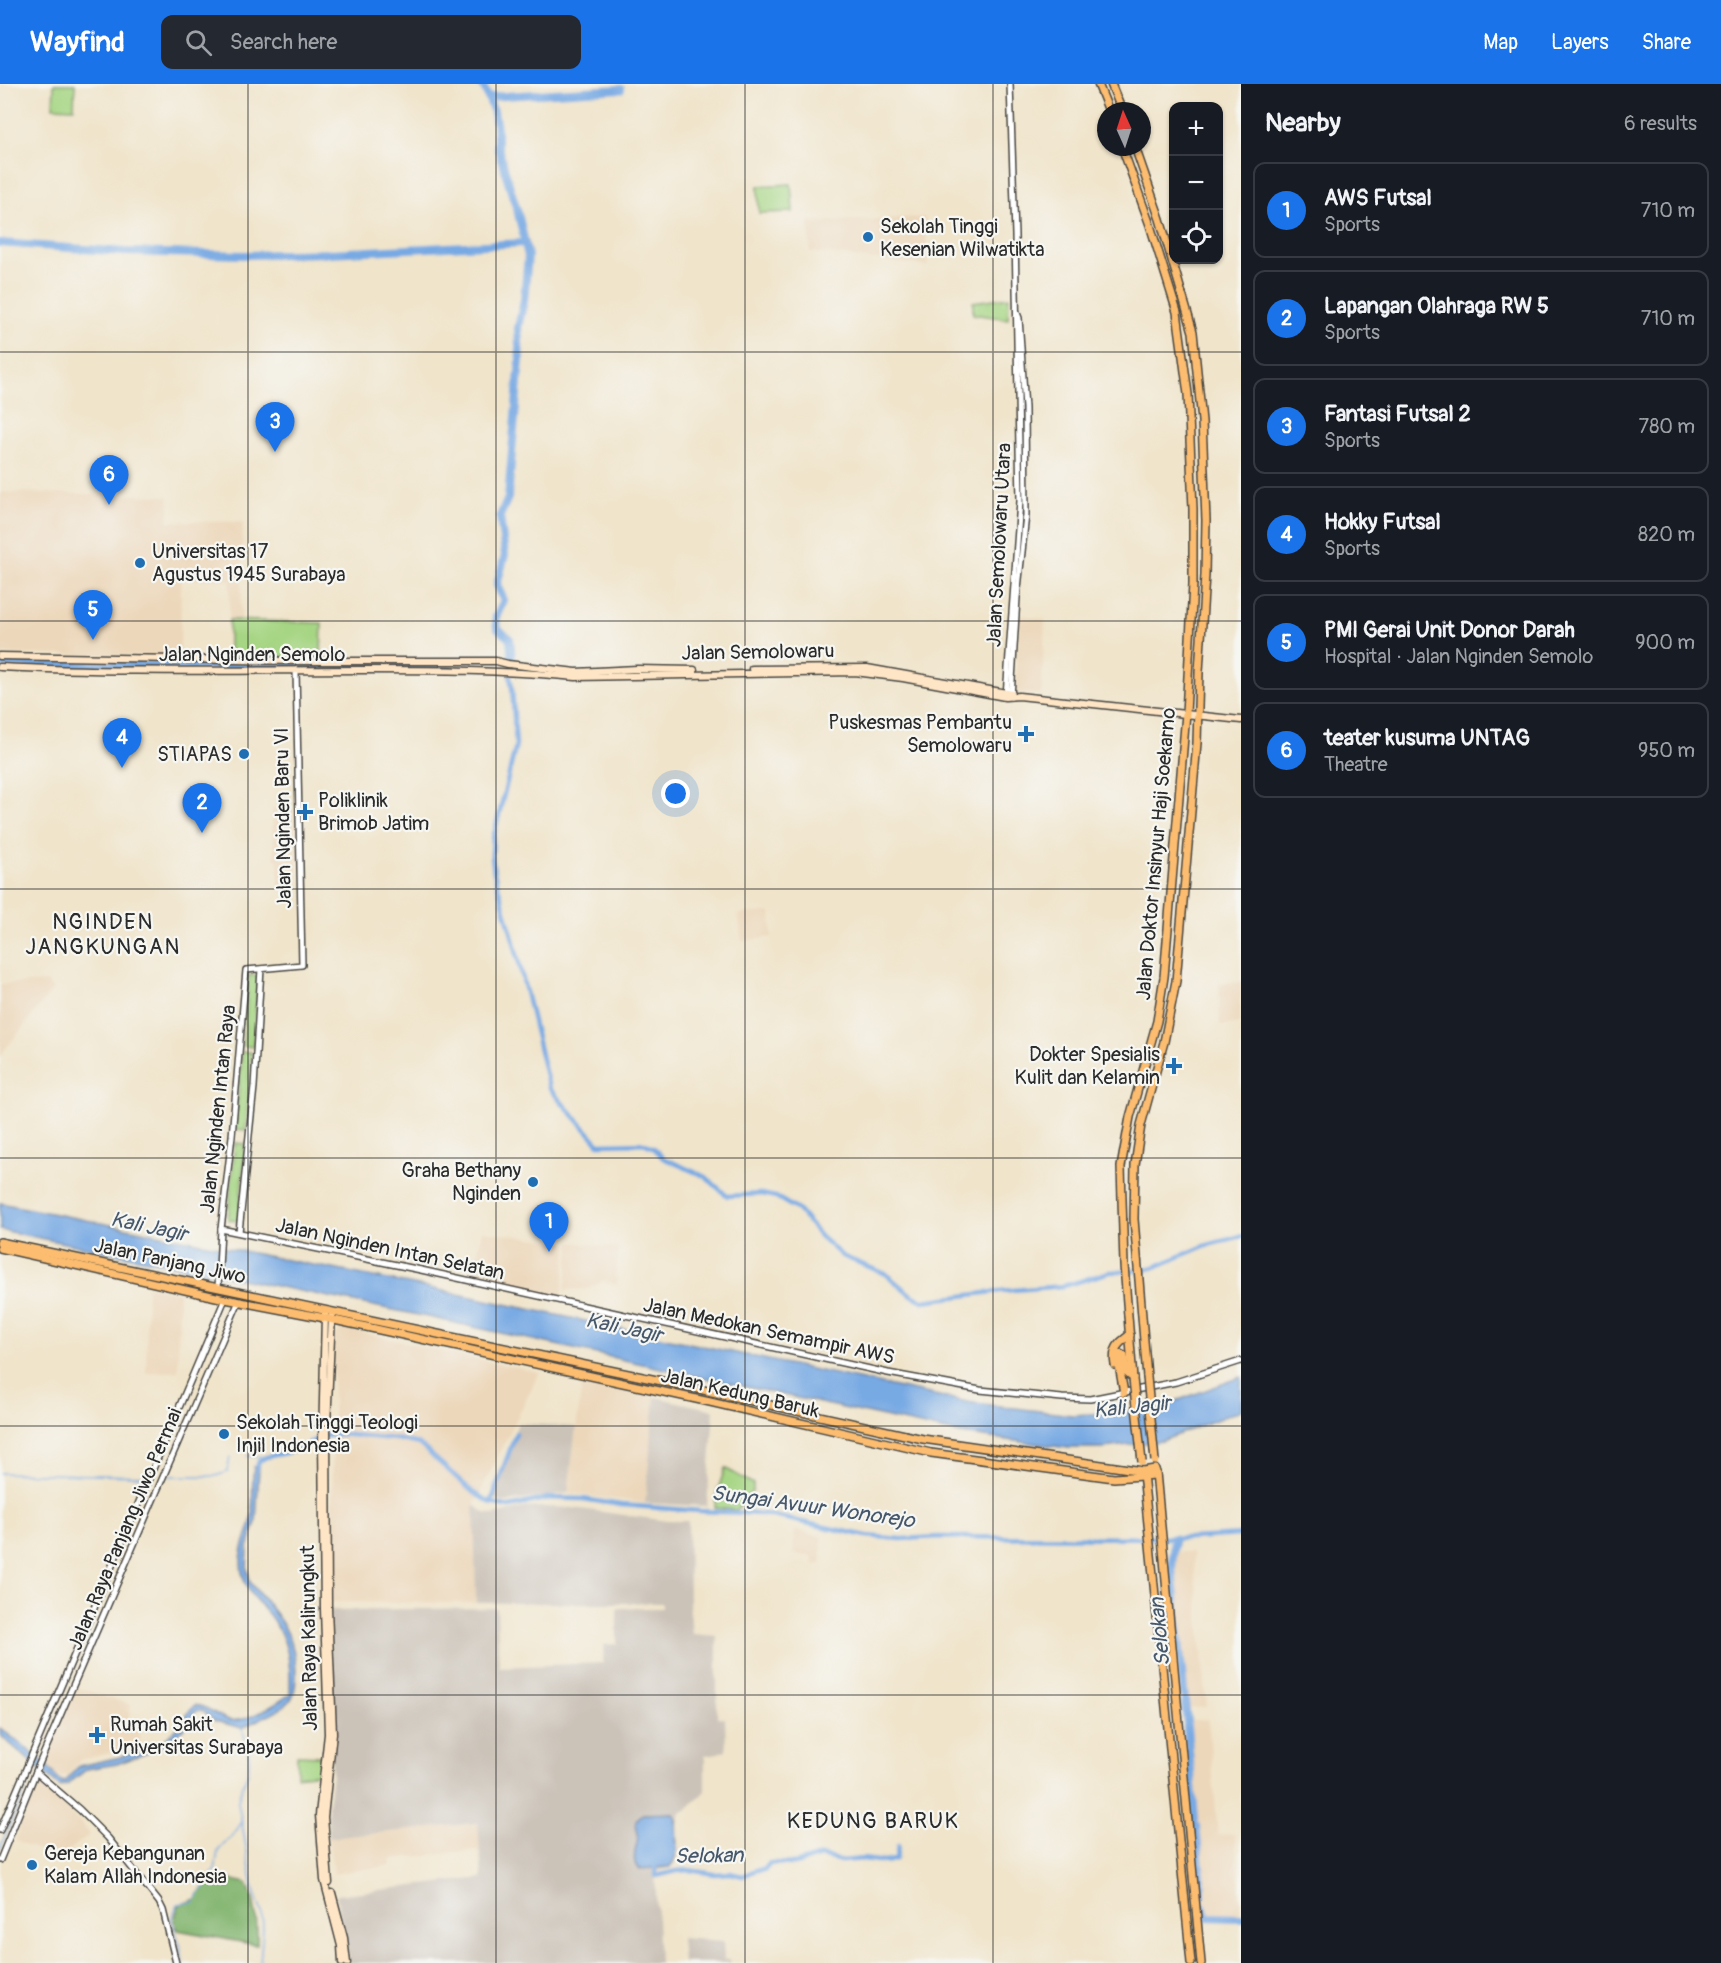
<!DOCTYPE html>
<meta charset="utf-8">
<style>
body{margin:0;font-family:Pangolin,sans-serif;background:#242831;color:#f1f3f6}
.controls{position:absolute;right:18px;top:18px;display:grid;overflow:hidden;border-radius:12px;box-shadow:0 2px 4px #0004}
.controls button{width:54px;height:54px;display:grid;place-items:center;padding:0;border:0;border-bottom:2px solid #363941;background:#171b24;color:#f1f3f6;font:30px sans-serif}
.compass{position:absolute;left:1097px;top:18px;width:54px;height:54px;border-radius:50%;background:#171b24;box-shadow:0 2px 4px #0004;rotate:357deg}
.you{position:absolute;left:676px;top:710px;width:21px;height:21px;margin:-15px;border:4px solid #fff;border-radius:50%;background:#1a73e8;box-shadow:0 0 0 9px #1a73e833}
.badge{display:grid;place-items:center;width:39px;height:39px;border-radius:50%;background:#1a73e8;color:#fff;font-size:20px;font-weight:700}
.pin{position:absolute;translate:-50% -50px;filter:drop-shadow(0 2px 3px #0008)}
.pin::after{content:'';position:absolute;top:32px;width:21px;height:18px;background:inherit;clip-path:polygon(0 0,100% 0,50% 100%)}
.list{margin:0;padding:0;list-style:none}
h2{display:flex;justify-content:space-between;align-items:center;height:78px;margin:0;padding:0 24px;font-size:26px}
h2 small{font-size:20px;font-weight:400;color:#9ea1a6}
.list li{display:grid;grid-template-columns:39px 1fr auto;gap:18px;align-items:center;box-sizing:border-box;height:96px;margin:0 12px 12px;padding:0 12px;border:2px solid #363941;border-radius:12px}
.list b{display:block;font-size:22px;white-space:nowrap}
.list p{margin:0;font-size:20px;white-space:nowrap;color:#9ea1a6}
.list em{font-size:20px;font-style:normal;color:#9ea1a6}
.icon{flex:none;width:33px;height:33px;fill:none;stroke:currentColor;stroke-width:2;stroke-linecap:round;stroke-linejoin:round}
.map{position:relative;flex:none;width:1241px;height:1879px;overflow:hidden}
header{display:flex;align-items:center;gap:36px;box-sizing:border-box;height:84px;padding:0 30px;background:#1a73e8;color:#fff}
header strong{font-size:28px}
nav{display:flex;gap:33px;margin-inline-start:auto;font-size:21px}
.search{width:420px;height:54px;background:#242831;display:flex;align-items:center;gap:15px;box-sizing:border-box;padding:0 21px;border-radius:12px;color:#9ea1a6;font-size:22px}
main{display:flex}
aside{flex:1;background:#171b24}
.map>svg:first-child{display:block}
.built{fill:#ecd7ba}
.industrial{fill:#cbc2b8}
.green{fill:#a6d583;stroke:#688057;stroke-width:1.5}
.forest{fill:#84b671;stroke:#58704e;stroke-width:1.5}
.water{fill:#77a9e3;stroke:#516a87;stroke-width:1.5}
.lines{fill:none;stroke-linecap:round;stroke-linejoin:round}
.stream{stroke:#77a9e3;stroke-width:1.5}
.canal{stroke:#77a9e3;stroke-width:4.5}
.river{stroke:#77a9e3;stroke-width:8}
.tertiary-casing{stroke:#494743;stroke-width:8}
.secondary-casing{stroke:#494743;stroke-width:9}
.primary-casing{stroke:#494743;stroke-width:10}
.tertiary{stroke:#fff;stroke-width:5}
.secondary{stroke:#fee5c5;stroke-width:6}
.primary{stroke:#fcbd6f;stroke-width:7}
.primary-bridge-casing{stroke:#494743;stroke-width:10;stroke-linecap:butt}
.primary-bridge{stroke:#fcbd6f;stroke-width:7}
.grid{fill:none;stroke:#2b2b2b;stroke-width:1.5;stroke-opacity:0.55}
.poi-dot{fill:#1f6fb2;stroke:#f6f6f2;stroke-width:2}
.labels{text-anchor:middle;dominant-baseline:central;stroke-width:4.5;stroke-linejoin:round;paint-order:stroke}
.poi-label{font-size:20px;fill:#2b2b2b;stroke:#f6f6f2;text-anchor:start}
.street-label{font-size:20px;fill:#2b2b2b;stroke:#f6f6f2}
.water-label{font-size:21px;font-style:italic;fill:#46576b;stroke:#f6f6f2}
.quarter-label{font-size:22px;letter-spacing:1.5px;fill:#2b2b2b;stroke:#f6f6f2}
</style>
<header>
<strong>Wayfind</strong>
<div class="search"><svg class="icon" aria-label="search" viewBox="0 0 24 24"><circle cx="10" cy="10" r="6"/><path d="M15 15l6 6"/></svg>Search here</div>
<nav><a>Map</a><a>Layers</a><a>Share</a></nav>
</header>
<main>
<div class="map">
<svg width="1241" height="1879" viewBox="0 0 1241 1879">
<rect width="100%" height="100%" fill="#f6f6f2"/>
<filter id="ink" filterUnits="userSpaceOnUse"><feTurbulence type="fractalNoise" baseFrequency=".0167" numOctaves="2"/><feDisplacementMap in="SourceGraphic" scale="12" xChannelSelector="R" yChannelSelector="G"/><feConvolveMatrix kernelMatrix="1 2 1 2 8 2 1 2 1" color-interpolation-filters="sRGB"/></filter>
<filter id="wash" filterUnits="userSpaceOnUse"><feTurbulence type="fractalNoise" baseFrequency=".008" numOctaves="4" result="noise"/><feDisplacementMap in="SourceGraphic" scale="24" xChannelSelector="R" yChannelSelector="G"/><feGaussianBlur stdDeviation="1.35" result="paint"/><feColorMatrix in="noise" values="0 0 0 0 0 0 0 0 0 0 0 0 0 0 0 0 0 1.4 0 .05"/><feComposite in="paint" operator="in"/></filter>
<g filter="url(#wash)">
<rect width="100%" height="100%" fill="#f0e4ca"/>
<!-- built -->
<g class="built">
<path d="M 925,133 L 928,182 L 810,168 L 809,138 Z"/>
<path d="M 0,408 L 169,412 L 169,437 L 243,438 L 241,537 L 229,536 L 230,496 L 181,495 L 180,572 L 0,570 Z"/>
<path d="M 1020,531 L 1045,536 L 1042,607 L 1040,610 L 1017,608 L 1015,606 Z"/>
<path d="M 272,724 L 294,726 L 298,803 L 279,804 L 278,776 L 274,775 Z"/>
<path d="M 771,828 L 772,853 L 742,857 L 738,830 Z"/>
<path d="M 49,898 L 48,901 L 53,905 L 0,972 L 0,900 Z"/>
<path d="M 1241,898 L 1241,940 L 1220,941 L 1219,899 Z"/>
<path d="M 482,1147 L 568,1159 L 562,1211 L 473,1192 Z"/>
<path d="M 571,1158 L 619,1164 L 615,1193 L 618,1194 L 617,1201 L 606,1199 L 606,1196 L 587,1205 L 567,1206 L 565,1208 Z"/>
<path d="M 147,1201 L 179,1209 L 178,1287 L 146,1289 Z"/>
<path d="M 342,1244 L 539,1289 L 474,1421 L 476,1519 L 331,1518 L 334,1252 Z"/>
<path d="M 582,1298 L 655,1313 L 645,1419 L 568,1409 Z"/>
<path d="M 795,1446 L 821,1452 L 822,1480 L 813,1480 L 813,1473 L 793,1470 Z"/>
<path d="M 1168,1468 L 1193,1468 L 1207,1623 L 1186,1625 L 1181,1620 Z"/>
<path d="M 76,1603 L 131,1621 L 128,1640 L 138,1641 L 141,1662 L 80,1676 L 67,1692 L 58,1692 L 44,1676 Z"/>
<path d="M 1208,1635 L 1218,1751 L 1235,1750 L 1241,1834 L 1204,1834 L 1185,1637 Z"/>
<path d="M 42,1696 L 90,1750 L 62,1772 L 52,1767 L 47,1770 L 15,1756 L 28,1719 Z"/>
<path d="M 479,1739 L 480,1766 L 391,1775 L 391,1781 L 334,1790 L 328,1754 Z"/>
</g>
<!-- industrial -->
<g class="industrial">
<path d="M 655,1313 L 714,1326 L 707,1422 L 645,1419 Z"/>
<path d="M 518,1339 L 576,1343 L 568,1409 L 505,1418 L 495,1415 L 493,1404 Z"/>
<path d="M 474,1421 L 485,1429 L 494,1431 L 524,1424 L 545,1423 L 573,1424 L 668,1437 L 688,1437 L 689,1519 L 692,1550 L 717,1552 L 717,1633 L 725,1634 L 726,1666 L 718,1669 L 705,1671 L 705,1707 L 686,1726 L 680,1729 L 674,1752 L 675,1767 L 671,1784 L 655,1787 L 659,1879 L 349,1879 L 336,1811 L 482,1794 L 478,1739 L 328,1754 L 328,1720 L 332,1691 L 329,1526 L 497,1524 L 499,1583 L 603,1579 L 604,1561 L 617,1560 L 617,1524 L 662,1524 L 662,1519 L 476,1519 Z"/>
<path d="M 681,1854 L 723,1857 L 724,1875 L 730,1875 L 730,1879 L 683,1879 Z"/>
</g>
<!-- green -->
<g class="green">
<path d="M 54,0 L 75,0 L 74,24 L 53,23 Z"/>
<path d="M 791,100 L 793,128 L 759,129 L 758,102 Z"/>
<path d="M 1009,213 L 1008,235 L 973,230 L 973,218 Z"/>
<path d="M 229,536 L 322,539 L 321,573 L 229,573 Z"/>
<path d="M 249,891 L 258,892 L 253,963 L 243,962 Z"/>
<path d="M 242,968 L 251,968 L 246,1046 L 235,1045 Z"/>
<path d="M 235,1059 L 245,1060 L 239,1137 L 228,1136 Z"/>
<path d="M 725,1384 L 753,1400 L 753,1407 L 746,1413 L 737,1426 L 715,1424 L 716,1412 Z"/>
<path d="M 297,1671 L 323,1672 L 320,1689 L 297,1692 Z"/>
</g>
<!-- forest -->
<path class="forest" d="M 211,1792 L 247,1799 C 256,1819 258,1839 257,1861 L 178,1846 L 174,1836 L 179,1821 L 196,1815 Z"/>
<!-- water -->
<g class="water">
<path d="M 0,1119 L 434,1205 L 967,1318 L 1072,1331 L 1122,1328 L 1157,1324 L 1241,1293 L 1241,1326 L 1162,1357 L 1103,1364 L 1069,1364 L 961,1350 L 428,1233 L 0,1146 Z"/>
<path d="M 254,1383 L 259,1383 L 256,1438 L 248,1464 L 247,1484 L 250,1498 C 277,1533 297,1547 296,1595 C 295,1605 294,1614 287,1620 C 275,1629 255,1637 242,1644 L 215,1637 L 202,1626 L 196,1627 L 184,1645 L 158,1665 L 117,1680 L 87,1685 L 68,1700 L 60,1703 L 0,1651 L 0,1644 L 44,1678 L 59,1696 L 64,1698 L 79,1682 L 125,1672 L 162,1658 L 179,1643 L 190,1626 L 195,1621 C 209,1622 217,1633 230,1636 C 244,1640 278,1619 290,1610 C 291,1581 289,1556 270,1532 C 260,1520 249,1511 244,1496 C 236,1473 246,1457 251,1438 C 254,1420 251,1401 254,1383 Z"/>
<path d="M 673,1729 L 676,1734 L 677,1768 L 673,1779 L 669,1783 L 638,1785 C 630,1773 638,1763 638,1751 C 638,1745 635,1742 636,1736 L 643,1730 Z"/>
</g>
<g class="lines">
<!-- stream -->
<g class="stream">
<path d="M 247,1372 L 266,1373"/>
<path d="M 0,1389 L 148,1392"/>
<path d="M 168,1392 L 216,1392 L 227,1388 L 230,1373"/>
<path d="M 242,1643 C 245,1657 253,1677 247,1691 C 244,1701 239,1707 238,1718 L 254,1807 L 262,1829 L 263,1844 L 260,1879"/>
<path d="M 0,1764 L 36,1680"/>
<path d="M 183,1879 L 180,1862 L 171,1835 L 178,1820 L 194,1818 L 215,1786 L 218,1767 L 237,1746 L 241,1738"/>
</g>
<!-- canal -->
<g class="canal">
<path d="M 510,592 L 512,603 L 516,661 L 493,755 L 492,771 L 494,788 L 515,862 L 549,1004 L 599,1060 L 644,1059 L 654,1064 L 663,1074 L 706,1093 L 727,1112 L 761,1110 L 776,1113 L 798,1126 L 820,1152 L 842,1172 L 886,1190 L 910,1210 L 923,1217 L 1000,1207 L 1064,1202 L 1110,1188 L 1144,1186 L 1155,1183 L 1204,1162 L 1241,1152"/>
<path d="M 256,1388 L 259,1377 L 266,1373 L 298,1366 L 320,1353 L 339,1350 L 396,1355 L 419,1360 L 474,1409 L 491,1419 L 510,1423 L 548,1414 L 583,1415 L 621,1421 L 699,1427 L 764,1430 L 867,1452 L 901,1455 L 939,1453 L 1192,1454 L 1241,1451"/>
<path d="M 491,1419 L 516,1349"/>
<path d="M 655,1784 L 656,1792 L 677,1787 L 689,1786 L 715,1790 L 730,1789 L 743,1792 L 756,1786 L 764,1786 L 770,1779 L 795,1780 L 820,1772 L 842,1777 L 863,1775 L 886,1778 L 896,1775 L 898,1762"/>
</g>
<!-- river -->
<g class="river">
<path d="M 480,0 L 484,4 L 494,28 L 497,45 L 497,61 L 518,129 L 528,172 L 524,216 L 518,244 L 520,276 L 508,414 L 500,432 L 505,471 L 497,501 L 504,516 L 496,533 L 497,544 L 510,555 L 512,576"/>
<path d="M 488,13 L 621,5"/>
<path d="M 0,159 L 125,168 L 245,171 L 329,169 L 525,159"/>
<path d="M 0,580 L 449,584"/>
<path d="M 1174,1454 L 1172,1485 L 1187,1638"/>
<path d="M 1187,1643 L 1195,1735"/>
<path d="M 1196,1742 L 1201,1795"/>
<path d="M 1202,1802 L 1202,1811"/>
<path d="M 1203,1822 L 1207,1833 L 1241,1834"/>
</g>
</g>
</g>
<g filter="url(#ink)">
<g class="lines">
<!-- tertiary casing -->
<g class="tertiary-casing">
<g id="tertiary">
<path d="M 1006,612 L 1020,417 L 1015,151 L 1010,0"/>
<path d="M 1011,613 L 1017,514 L 1026,431 L 1025,324 L 1019,234 L 1017,229"/>
<path d="M 221,1145 L 421,1186 L 888,1289 L 980,1306 L 1062,1314 L 1090,1315 L 1176,1298 L 1241,1277"/>
<path d="M 239,1148 L 254,1003 L 261,885"/>
<path d="M 218,1204 L 221,1145 L 232,1052 L 246,886 L 302,881 L 296,586"/>
<path d="M 36,1688 L 80,1726 L 108,1754 L 159,1818 L 163,1826 L 176,1879"/>
<path d="M 0,1746 L 225,1215"/>
<path d="M 0,1776 L 37,1685 L 239,1217"/>
</g>
</g>
<!-- secondary casing -->
<g class="secondary-casing">
<g id="secondary">
<path d="M 0,572 L 299,577 L 496,577 L 508,580 L 576,588 L 637,585 L 694,586"/>
<path d="M 0,583 C 121,589 242,586 363,586 C 435,586 505,586 576,593 L 855,588 L 903,594 L 1005,613 L 1019,612 L 1241,636"/>
<path d="M 752,585 L 867,584 L 1012,610"/>
<path d="M 325,1230 L 322,1358 L 324,1525 L 328,1650 L 319,1731 L 324,1796 L 341,1862 L 342,1879"/>
<path d="M 329,1799 L 324,1733 L 333,1649 L 328,1524 L 327,1341 L 332,1232"/>
<path d="M 332,1809 L 344,1854 L 347,1879"/>
</g>
</g>
<!-- primary casing -->
<g class="primary-casing">
<g id="primary">
<path d="M 1098,0 L 1109,27"/>
<path d="M 1111,0 L 1122,27"/>
<path d="M 1122,63 L 1150,141 L 1177,228 L 1188,310 L 1193,425 L 1193,500 L 1186,629 L 1164,893 L 1157,937 L 1130,1033 L 1121,1083 L 1124,1181 L 1133,1295"/>
<path d="M 1135,63 L 1160,135 L 1193,248 L 1202,337 L 1206,436 L 1205,491 L 1199,588 L 1197,659 L 1176,897 L 1164,958 L 1141,1041 L 1135,1081 L 1134,1135 L 1147,1293"/>
<path d="M 0,1158 L 676,1300 L 923,1355 L 1143,1387 L 1155,1385"/>
<path d="M 0,1164 L 225,1215 L 325,1234 L 710,1318 L 931,1369 L 1114,1394 L 1156,1391"/>
<path d="M 1115,1281 C 1112,1265 1118,1259 1130,1251"/>
<path d="M 1124,1309 L 1118,1276 L 1120,1270 L 1124,1272 L 1127,1289 L 1133,1294"/>
<path d="M 1156,1388 L 1201,1879"/>
<path d="M 1143,1389 L 1191,1879"/>
</g>
</g>
<!-- tertiary -->
<use href="#tertiary" class="tertiary"/>
<!-- secondary -->
<use href="#secondary" class="secondary"/>
<!-- primary -->
<use href="#primary" class="primary"/>
<!-- primary-bridge casing -->
<g class="primary-bridge-casing">
<g id="primary-bridge">
<path d="M 1147,1293 L 1155,1377"/>
<path d="M 1133,1295 L 1142,1378"/>
</g>
</g>
<!-- primary-bridge -->
<use href="#primary-bridge" class="primary-bridge"/>
</g>
</g>
<!-- grid -->
<path class="grid" d="M 248,0 L 248,1879M 496,0 L 496,1879M 745,0 L 745,1879M 993,0 L 993,1879M 0,268 L 1241,268M 0,537 L 1241,537M 0,805 L 1241,805M 0,1074 L 1241,1074M 0,1342 L 1241,1342M 0,1611 L 1241,1611"/>
<!-- markers -->
<g class="poi-dot">
<circle cx="868" cy="153" r="6"/>
<circle cx="140" cy="479" r="6"/>
<path d="M1023 641h6v6h6v6h-6v6h-6v-6h-6v-6h6z"/>
<circle cx="244" cy="670" r="6"/>
<path d="M302 719h6v6h6v6h-6v6h-6v-6h-6v-6h6z"/>
<path d="M1171 973h6v6h6v6h-6v6h-6v-6h-6v-6h6z"/>
<circle cx="533" cy="1098" r="6"/>
<circle cx="224" cy="1350" r="6"/>
<path d="M94 1642h6v6h6v6h-6v6h-6v-6h-6v-6h6z"/>
<circle cx="32" cy="1781" r="6"/>
</g>
<g class="labels">
<!-- poi labels -->
<g class="poi-label">
<text x="880" y="142">Sekolah Tinggi<tspan x="880" dy="23">Kesenian Wilwatikta</tspan></text>
<text x="152" y="467">Universitas 17<tspan x="152" dy="23">Agustus 1945 Surabaya</tspan></text>
<text x="1012" y="638" text-anchor="end">Puskesmas Pembantu<tspan x="1012" dy="23">Semolowaru</tspan></text>
<text x="232" y="670" text-anchor="end">STIAPAS</text>
<text x="318" y="716">Poliklinik<tspan x="318" dy="23">Brimob Jatim</tspan></text>
<text x="1160" y="970" text-anchor="end">Dokter Spesialis<tspan x="1160" dy="23">Kulit dan Kelamin</tspan></text>
<text x="521" y="1086" text-anchor="end">Graha Bethany<tspan x="521" dy="23">Nginden</tspan></text>
<text x="236" y="1338">Sekolah Tinggi Teologi<tspan x="236" dy="23">Injil Indonesia</tspan></text>
<text x="110" y="1640">Rumah Sakit<tspan x="110" dy="23">Universitas Surabaya</tspan></text>
<text x="44" y="1769">Gereja Kebangunan<tspan x="44" dy="23">Kalam Allah Indonesia</tspan></text>
</g>
<!-- street labels -->
<g class="street-label">
<text transform="translate(999 461) rotate(-87)">Jalan Semolowaru Utara</text>
<text transform="translate(758 568) rotate(-1)">Jalan Semolowaru</text>
<text x="252" y="570">Jalan Nginden Semolo</text>
<text transform="translate(283 734) rotate(-91)">Jalan Nginden Baru VI</text>
<text transform="translate(1156 770) rotate(-85)">Jalan Doktor Insinyur Haji Soekarno</text>
<text transform="translate(218 1025) rotate(-84)">Jalan Nginden Intan Raya</text>
<text transform="translate(390 1165) rotate(12)">Jalan Nginden Intan Selatan</text>
<text transform="translate(170 1177) rotate(12)">Jalan Panjang Jiwo</text>
<text transform="translate(769 1247) rotate(12)">Jalan Medokan Semampir AWS</text>
<text transform="translate(740 1309) rotate(13)">Jalan Kedung Baruk</text>
<text transform="translate(125 1445) rotate(-67)">Jalan Raya Panjang Jiwo Permai</text>
<text transform="translate(309 1554) rotate(-91)">Jalan Raya Kalirungkut</text>
</g>
<!-- water labels -->
<g class="water-label">
<text transform="translate(149 1143) rotate(12)">Kali Jagir</text>
<text transform="translate(624 1244) rotate(12)">Kali Jagir</text>
<text transform="translate(1132 1323) rotate(-6)">Kali Jagir</text>
<text transform="translate(813 1423) rotate(8)">Sungai Avuur Wonorejo</text>
<text transform="translate(1160 1548) rotate(-95)">Selokan</text>
<text transform="translate(709 1772) rotate(-1)">Selokan</text>
</g>
<!-- quarter labels -->
<g class="quarter-label">
<text x="103" y="838">NGINDEN<tspan x="103" dy="25">JANGKUNGAN</tspan></text>
<text x="873" y="1737">KEDUNG BARUK</text>
</g>
</g>
</svg>
<div class="controls">
<button>+</button>
<button>−</button>
<button><svg class="icon" aria-label="locate" viewBox="0 0 24 24"><circle cx="12" cy="12" r="6"/><path d="M12 2v4M12 18v4M2 12h4M18 12h4"/></svg></button>
</div>
<svg class="compass" viewBox="-18 -18 36 36"><path d="M0-13l5 13h-10z" fill="#e53935"/><path d="M0 13l5-13h-10z" fill="#9ea1a6"/></svg>
<div class="you"></div>
<div class="pin badge" style="left:549px;top:1168px">1</div>
<div class="pin badge" style="left:202px;top:749px">2</div>
<div class="pin badge" style="left:275px;top:368px">3</div>
<div class="pin badge" style="left:122px;top:684px">4</div>
<div class="pin badge" style="left:93px;top:556px">5</div>
<div class="pin badge" style="left:109px;top:421px">6</div>
</div>
<aside>
<h2>Nearby<small>6 results</small></h2>
<ul class="list">
<li><span class="badge">1</span><div><b>AWS Futsal</b><p>Sports</p></div><em>710 m</em></li>
<li><span class="badge">2</span><div><b>Lapangan Olahraga RW 5</b><p>Sports</p></div><em>710 m</em></li>
<li><span class="badge">3</span><div><b>Fantasi Futsal 2</b><p>Sports</p></div><em>780 m</em></li>
<li><span class="badge">4</span><div><b>Hokky Futsal</b><p>Sports</p></div><em>820 m</em></li>
<li><span class="badge">5</span><div><b>PMI Gerai Unit Donor Darah</b><p>Hospital · Jalan Nginden Semolo</p></div><em>900 m</em></li>
<li><span class="badge">6</span><div><b>teater kusuma UNTAG</b><p>Theatre</p></div><em>950 m</em></li>
</ul>
</aside>
</main>
